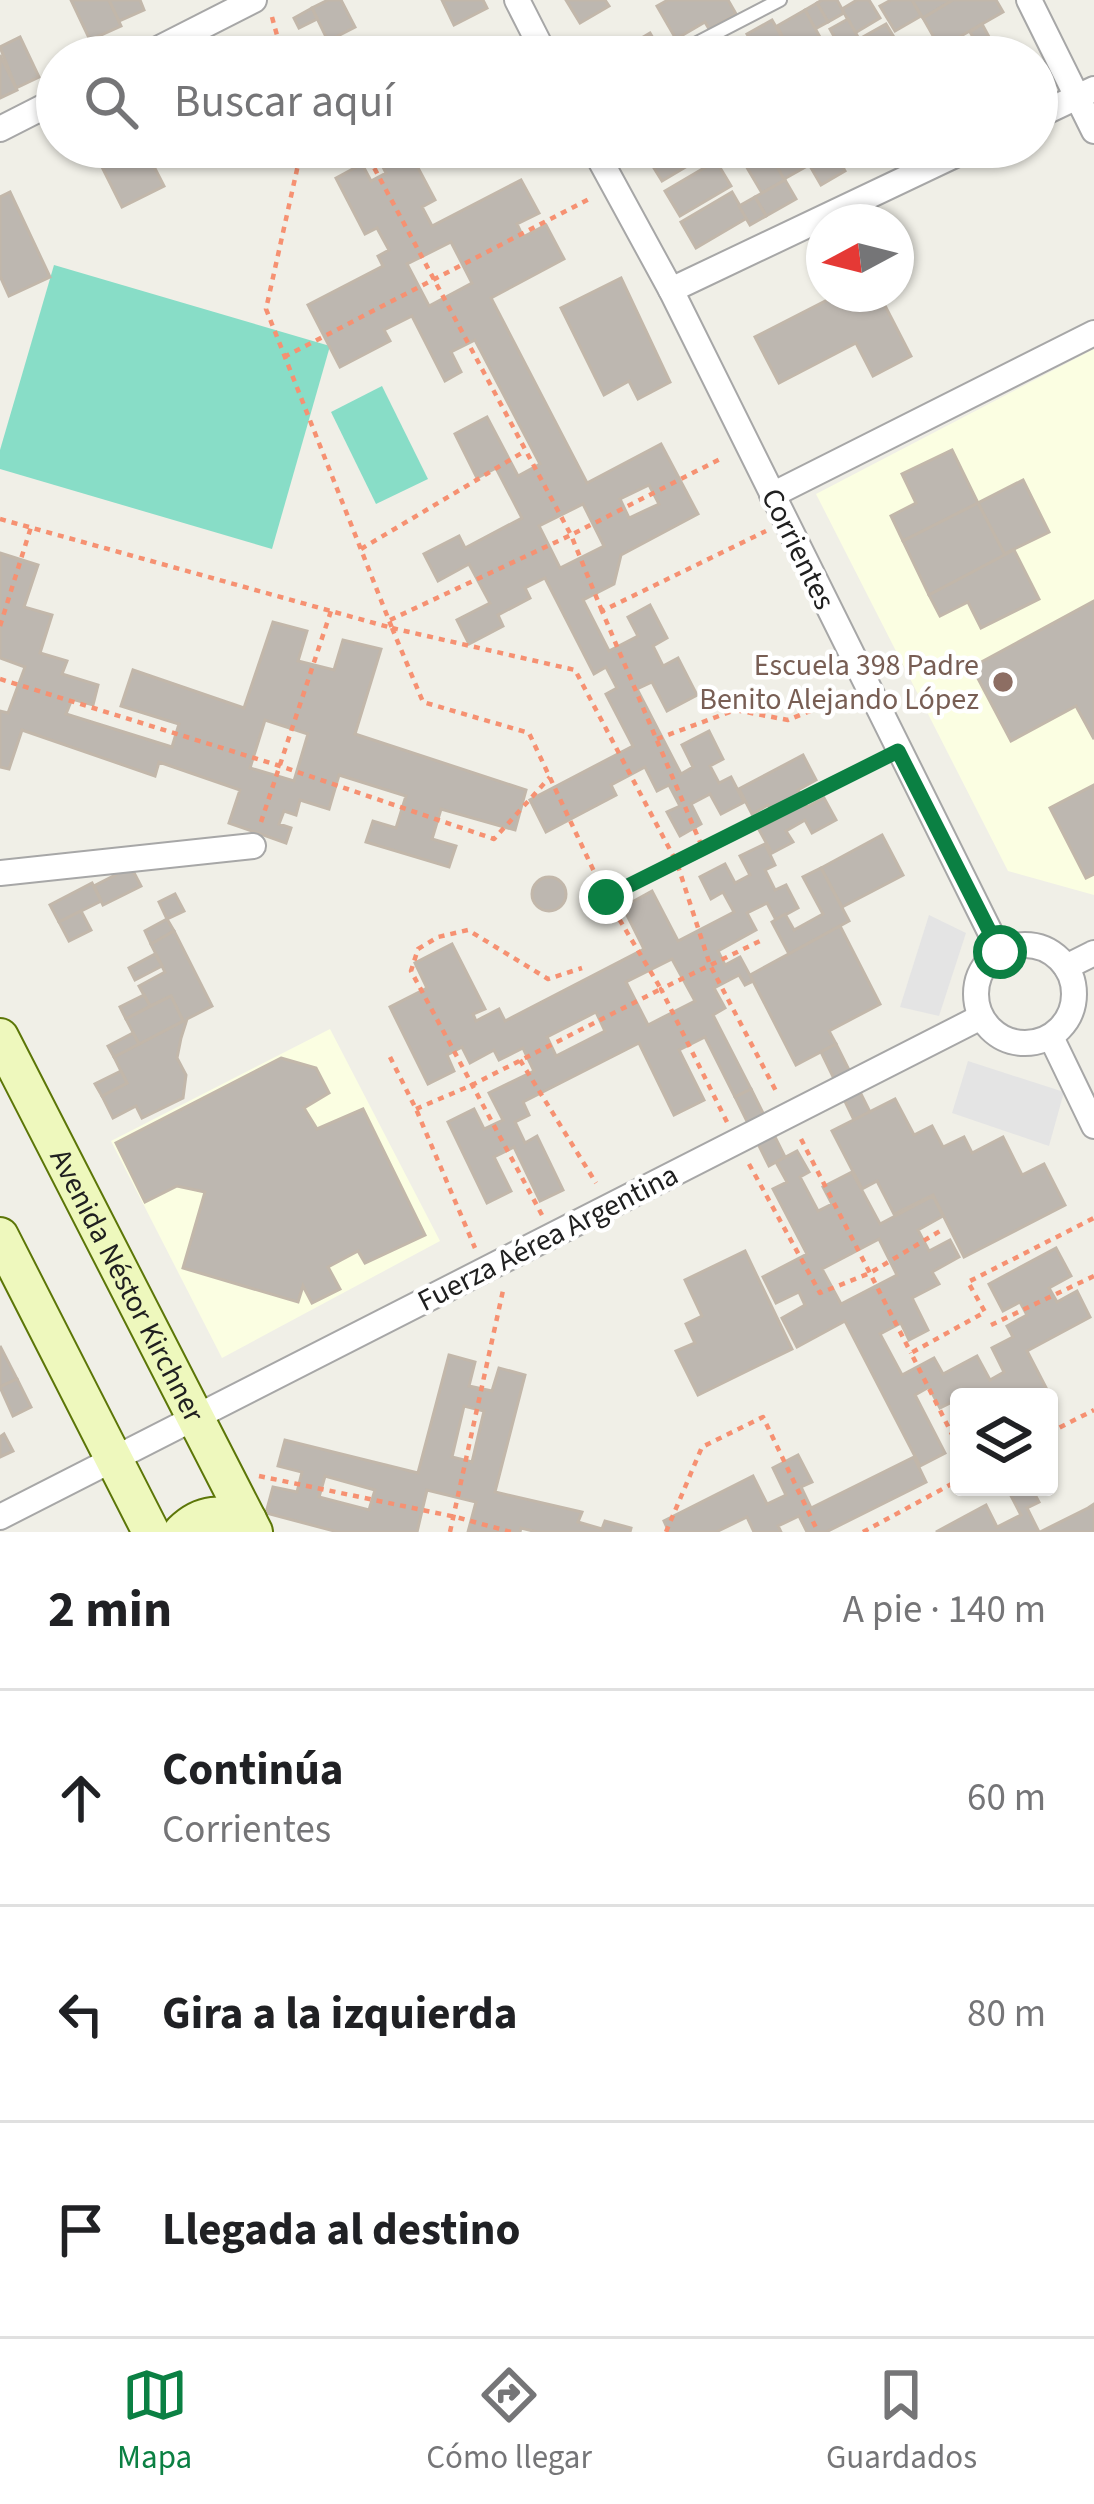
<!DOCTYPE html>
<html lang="es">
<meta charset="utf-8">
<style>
body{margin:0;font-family:"Source Sans 3",sans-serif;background:#f2f2f2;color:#202124}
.controls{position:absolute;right:36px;bottom:36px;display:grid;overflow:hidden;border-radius:12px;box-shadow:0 3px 9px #0004}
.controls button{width:108px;height:108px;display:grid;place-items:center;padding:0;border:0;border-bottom:3px solid #e0e0e0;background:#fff;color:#202124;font:60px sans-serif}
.compass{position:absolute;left:806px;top:204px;width:108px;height:108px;border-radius:50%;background:#fff;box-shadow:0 3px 9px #0004;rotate:263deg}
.stop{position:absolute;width:36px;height:36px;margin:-27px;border:9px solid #0b8043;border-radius:50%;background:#fff}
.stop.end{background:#0b8043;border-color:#fff;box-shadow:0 3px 12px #0008}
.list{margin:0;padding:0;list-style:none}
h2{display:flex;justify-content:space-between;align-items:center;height:156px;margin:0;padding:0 48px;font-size:51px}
h2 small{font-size:39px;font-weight:400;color:#757577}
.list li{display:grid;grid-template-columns:78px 1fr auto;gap:36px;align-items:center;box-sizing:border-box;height:216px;padding:0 48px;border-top:3px solid #e0e0e0}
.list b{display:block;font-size:45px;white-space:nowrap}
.list p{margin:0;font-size:39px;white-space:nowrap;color:#757577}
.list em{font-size:39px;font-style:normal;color:#757577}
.icon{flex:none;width:66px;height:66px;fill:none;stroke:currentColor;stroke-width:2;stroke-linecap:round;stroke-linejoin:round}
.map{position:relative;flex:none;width:1094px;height:1532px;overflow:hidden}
.search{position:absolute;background:#fff;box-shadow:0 3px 9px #0004;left:36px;right:36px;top:36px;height:132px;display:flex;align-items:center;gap:30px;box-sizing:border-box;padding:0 42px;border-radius:66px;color:#757577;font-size:45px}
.sheet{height:804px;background:#fff}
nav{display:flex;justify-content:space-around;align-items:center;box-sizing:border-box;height:168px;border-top:3px solid #e0e0e0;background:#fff;font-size:33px;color:#757577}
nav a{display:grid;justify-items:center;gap:6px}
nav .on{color:#0b8043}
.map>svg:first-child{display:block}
.education{fill:#fbfee2}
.pitch{fill:#88ddc7}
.parking{fill:#e4e4e4}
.building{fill:#bdb7b0;stroke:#c2b7aa;stroke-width:3;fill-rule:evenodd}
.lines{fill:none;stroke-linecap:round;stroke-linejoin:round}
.service-casing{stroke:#a7a7a7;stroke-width:16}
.minor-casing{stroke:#a7a7a7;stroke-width:28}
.secondary-casing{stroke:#5c7608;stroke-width:40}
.path{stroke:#f69172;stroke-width:4.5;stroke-dasharray:6 6;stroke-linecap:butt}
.service{stroke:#fff;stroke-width:12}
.minor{stroke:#fff;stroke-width:24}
.secondary{stroke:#eef8bd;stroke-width:36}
.route{stroke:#0b8043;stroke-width:15}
.education-dot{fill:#8d6e63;stroke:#fff;stroke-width:4.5}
.labels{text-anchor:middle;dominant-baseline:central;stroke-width:9;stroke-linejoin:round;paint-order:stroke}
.street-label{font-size:30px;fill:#202020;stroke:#fff}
.education-label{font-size:30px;fill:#785e54;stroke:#fff;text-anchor:end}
</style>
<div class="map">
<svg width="1094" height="1532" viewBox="0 0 1094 1532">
<rect width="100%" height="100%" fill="#f0efe7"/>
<!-- education -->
<g class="education">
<path d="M 1094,349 L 1094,895 L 1008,871 L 816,494 Z"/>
<path d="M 330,1029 L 440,1241 L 222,1358 L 111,1141 Z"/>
</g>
<!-- pitch -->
<g class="pitch">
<path d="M 54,265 L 330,346 L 272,549 L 0,469 L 0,450 Z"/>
<path d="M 382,386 L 428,479 L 376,504 L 331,412 Z"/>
</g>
<!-- parking -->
<g class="parking">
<path d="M 929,915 L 966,933 L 939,1016 L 900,1007 Z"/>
<path d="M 968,1061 L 1064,1092 L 1049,1146 L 952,1113 Z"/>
</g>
<!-- building -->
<g class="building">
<path d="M 71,0 L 109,0 L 121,26 L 90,40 Z"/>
<path d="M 109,0 L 140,0 L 144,10 L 119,21 Z"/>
<path d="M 328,0 L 341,0 L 355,27 L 328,41 L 312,8 Z"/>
<path d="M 442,0 L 483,0 L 487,8 L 454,25 Z"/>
<path d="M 566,0 L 605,0 L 609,6 L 580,23 Z"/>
<path d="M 668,0 L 728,0 L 736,14 L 709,29 L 705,22 L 676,39 L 657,6 Z"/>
<path d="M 822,0 L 837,0 L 844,13 L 828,22 L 817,3 Z"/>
<path d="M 857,0 L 869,0 L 880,18 L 855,33 L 842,9 Z"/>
<path d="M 891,0 L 912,0 L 921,16 L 895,31 L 880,6 Z"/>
<path d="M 912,0 L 953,0 L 923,18 Z"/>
<path d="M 953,0 L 996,0 L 1003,12 L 940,48 L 923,18 Z"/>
<path d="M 817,3 L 828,22 L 815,29 L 805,10 Z"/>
<path d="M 312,8 L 317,19 L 299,28 L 294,18 Z"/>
<path d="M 805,10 L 816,30 L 831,57 L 794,57 L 790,51 L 777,26 Z"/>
<path d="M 848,19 L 859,39 L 841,49 L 830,29 Z"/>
<path d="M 772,20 L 790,51 L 780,57 L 760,57 L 747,34 Z"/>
<path d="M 886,24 L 898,44 L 872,57 L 861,38 Z"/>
<path d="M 982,24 L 989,37 L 977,44 L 970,32 Z"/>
<path d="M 650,33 L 660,50 L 647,57 L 592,57 L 590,53 L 615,39 L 621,50 Z"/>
<path d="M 20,37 L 39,77 L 16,88 L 0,47 Z"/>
<path d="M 1009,41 L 1019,57 L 984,57 L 983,56 Z"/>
<path d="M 718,43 L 726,57 L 705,57 L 703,52 Z"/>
<path d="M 0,55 L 17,90 L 0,98 Z"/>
<path d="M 92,147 L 144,147 L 164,186 L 122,207 Z"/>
<path d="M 393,147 L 407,147 L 435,200 L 422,207 L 432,226 L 521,180 L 539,213 L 517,224 L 523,237 L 546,225 L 564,259 L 491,298 L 587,483 L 661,444 L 698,514 L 621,555 L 614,584 L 583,600 L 609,651 L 638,636 L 628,617 L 650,605 L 667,638 L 653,646 L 663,666 L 678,658 L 697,695 L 667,711 L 652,682 L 637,689 L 681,774 L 693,767 L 682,745 L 709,731 L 723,759 L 710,766 L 719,783 L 731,777 L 744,802 L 721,814 L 710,794 L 691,804 L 701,824 L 680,836 L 667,812 L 680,806 L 669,785 L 657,791 L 645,767 L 611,785 L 616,795 L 546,832 L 530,800 L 633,746 L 606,694 L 617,688 L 606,667 L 594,674 L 545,578 L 525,588 L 530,598 L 498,615 L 503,626 L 469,644 L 457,620 L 490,603 L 469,564 L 438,581 L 424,554 L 459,536 L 465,548 L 522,518 L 496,468 L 477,478 L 455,434 L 487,417 L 518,476 L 540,464 L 475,340 L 451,352 L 461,372 L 445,381 L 412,316 L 384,330 L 390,341 L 340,367 L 308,305 L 383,266 L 378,256 L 389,250 L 377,228 L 365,234 L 336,178 L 362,164 L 371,181 L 386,173 L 377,155 ZM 451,242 L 472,283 L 429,306 L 407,264 ZM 649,485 L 659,504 L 629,518 L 620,499 ZM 583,504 L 604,546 L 560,568 L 539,526 Z"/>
<path d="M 691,147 L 699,159 L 662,181 L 654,168 Z"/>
<path d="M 751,147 L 766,147 L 785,180 L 762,193 L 739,154 Z"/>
<path d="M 766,147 L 799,147 L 809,165 L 784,179 Z"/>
<path d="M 827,147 L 832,147 L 845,171 L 821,185 L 806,159 Z"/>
<path d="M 847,147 L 882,147 L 884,150 L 858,165 Z"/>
<path d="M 716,161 L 731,186 L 680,216 L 665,191 Z"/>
<path d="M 785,180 L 796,199 L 766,216 L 755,197 Z"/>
<path d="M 10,192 L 50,277 L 9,296 L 0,276 L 0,197 Z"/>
<path d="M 732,192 L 747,218 L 696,248 L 681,222 Z"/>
<path d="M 755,197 L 766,216 L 750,225 L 739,206 Z"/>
<path d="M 621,278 L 670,382 L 638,399 L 629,381 L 604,395 L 561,308 Z"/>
<path d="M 839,294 L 879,294 L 911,356 L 873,376 L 856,343 L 779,383 L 755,337 Z"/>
<path d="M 952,450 L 978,503 L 903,541 L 891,516 L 916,503 L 902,474 Z"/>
<path d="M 1023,480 L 1049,532 L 1004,554 L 978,503 Z"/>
<path d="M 978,503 L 1005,555 L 929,595 L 903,541 Z"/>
<path d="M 1014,550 L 1039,599 L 981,628 L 968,602 L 940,616 L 929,595 Z"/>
<path d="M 0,553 L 38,565 L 24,607 L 52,615 L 40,653 L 67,661 L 62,674 L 98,685 L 93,705 L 72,699 L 66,714 L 172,747 L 179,724 L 121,706 L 133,670 L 244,708 L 273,622 L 307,631 L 298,661 L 334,670 L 343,640 L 381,649 L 355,734 L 526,790 L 515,830 L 441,809 L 432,839 L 456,846 L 449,867 L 366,842 L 373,821 L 396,828 L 406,796 L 339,775 L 329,809 L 300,800 L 296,815 L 284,811 L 279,824 L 291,828 L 286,843 L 229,823 L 240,790 L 159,762 L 155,776 L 22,730 L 9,769 L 0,767 L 0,711 L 8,713 L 25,667 L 0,658 ZM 265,720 L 308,734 L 294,781 L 250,768 Z"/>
<path d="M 1094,601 L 1094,739 L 1076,706 L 1011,741 L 972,667 Z"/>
<path d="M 803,755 L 816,780 L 798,790 L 807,807 L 824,798 L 836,820 L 812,833 L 805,820 L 786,831 L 793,842 L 772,853 L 758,828 L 776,819 L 768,805 L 752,814 L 739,789 Z"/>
<path d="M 1094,785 L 1094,874 L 1086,878 L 1050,808 Z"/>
<path d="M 882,835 L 903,875 L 842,907 L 821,868 Z"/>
<path d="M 765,844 L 775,865 L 765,870 L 775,890 L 786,885 L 798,908 L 776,920 L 767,903 L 747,913 L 756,930 L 718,951 L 725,965 L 740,957 L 753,981 L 745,985 L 739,975 L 714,988 L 725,1008 L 713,1015 L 751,1089 L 735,1097 L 705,1037 L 679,1050 L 704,1100 L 674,1115 L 639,1043 L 523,1102 L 529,1115 L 515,1122 L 525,1143 L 537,1136 L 563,1190 L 540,1201 L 514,1147 L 494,1157 L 511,1191 L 487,1203 L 448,1122 L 474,1109 L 484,1129 L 503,1120 L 489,1093 L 534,1071 L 523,1048 L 499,1060 L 494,1050 L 470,1063 L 462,1047 L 447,1055 L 454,1071 L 428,1084 L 390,1007 L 427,988 L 415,963 L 452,944 L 485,1009 L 473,1014 L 476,1021 L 499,1009 L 505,1021 L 644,949 L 623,907 L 652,891 L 678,941 L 734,912 L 723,892 L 711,899 L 700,877 L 725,864 L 735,883 L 750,875 L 740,856 ZM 672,959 L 695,1001 L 648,1025 L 626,982 ZM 596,1012 L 605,1031 L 556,1056 L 547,1037 Z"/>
<path d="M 131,867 L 141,886 L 103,905 L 94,886 Z"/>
<path d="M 821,868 L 849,921 L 789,954 L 772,922 L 785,914 L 794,930 L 823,914 L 803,877 Z"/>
<circle cx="549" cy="894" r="17"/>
<path d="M 92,883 L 101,901 L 59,922 L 50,905 Z"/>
<path d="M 175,894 L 184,911 L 167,919 L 159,902 Z"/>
<path d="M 81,911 L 91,930 L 69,941 L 59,922 Z"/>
<path d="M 167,919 L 174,931 L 151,944 L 145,931 Z"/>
<path d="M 840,926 L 880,1004 L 829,1031 L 836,1044 L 796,1065 L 750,975 Z"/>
<path d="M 174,931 L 212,1006 L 187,1019 L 181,1038 L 177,1058 L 186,1075 L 183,1098 L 142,1118 L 136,1106 L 113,1118 L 102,1096 L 127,1083 L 114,1057 L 183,1021 L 171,996 L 150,1006 L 139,986 L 165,972 L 151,944 Z"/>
<path d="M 155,954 L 162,966 L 135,980 L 129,968 Z"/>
<path d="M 144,995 L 150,1006 L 126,1019 L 120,1007 Z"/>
<path d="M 171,996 L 183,1021 L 139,1044 L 126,1019 Z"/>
<path d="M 133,1033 L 139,1044 L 114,1057 L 108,1046 Z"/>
<path d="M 836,1044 L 870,1112 L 854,1120 L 821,1052 Z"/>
<path d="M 281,1058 L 316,1068 L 329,1093 L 304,1108 L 317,1129 L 363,1109 L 425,1235 L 365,1263 L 358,1251 L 328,1267 L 340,1289 L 312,1303 L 303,1286 L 298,1302 L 183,1268 L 205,1192 L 177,1186 L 145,1202 L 116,1143 Z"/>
<path d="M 121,1071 L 127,1083 L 102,1096 L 95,1084 Z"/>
<path d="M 751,1089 L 785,1157 L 769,1166 L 735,1097 Z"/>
<path d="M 895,1099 L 914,1135 L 932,1126 L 943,1147 L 964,1137 L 972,1153 L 1003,1137 L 1022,1175 L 1044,1164 L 1065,1205 L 964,1257 L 933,1195 L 894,1214 L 877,1181 L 862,1189 L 832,1131 Z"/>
<path d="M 797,1151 L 809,1172 L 800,1177 L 818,1211 L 832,1204 L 823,1187 L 852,1172 L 880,1224 L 933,1196 L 943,1216 L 918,1230 L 929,1251 L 950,1240 L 959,1257 L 932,1272 L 939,1284 L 912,1298 L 928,1330 L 909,1340 L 901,1323 L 880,1334 L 902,1375 L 934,1358 L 943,1374 L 977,1356 L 990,1380 L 1004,1372 L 992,1348 L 1013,1337 L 1007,1326 L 1027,1315 L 1020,1302 L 1003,1311 L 989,1284 L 1056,1248 L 1071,1276 L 1049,1288 L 1057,1302 L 1077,1291 L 1090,1317 L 1027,1351 L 1056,1407 L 1049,1411 L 1049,1397 L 964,1396 L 940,1408 L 929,1387 L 915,1395 L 945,1453 L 920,1466 L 845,1321 L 797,1347 L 782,1318 L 805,1305 L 799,1292 L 776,1303 L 763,1277 L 807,1254 L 773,1189 L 787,1182 L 776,1162 ZM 879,1239 L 897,1275 L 841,1304 L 822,1269 Z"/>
<path d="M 745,1251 L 792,1349 L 698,1395 L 676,1351 L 695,1343 L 686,1324 L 702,1316 L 685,1280 Z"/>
<path d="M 0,1346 L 17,1379 L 0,1387 Z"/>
<path d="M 449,1355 L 475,1362 L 469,1386 L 492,1391 L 499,1368 L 525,1375 L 495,1492 L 582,1512 L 578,1522 L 602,1529 L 605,1521 L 631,1528 L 630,1532 L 537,1532 L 521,1528 L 520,1532 L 468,1532 L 476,1502 L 427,1490 L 417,1532 L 338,1532 L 266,1513 L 273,1487 L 297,1492 L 302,1472 L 278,1466 L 285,1440 L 418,1473 ZM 464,1406 L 484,1411 L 472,1462 L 452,1457 ZM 325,1476 L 375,1490 L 369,1510 L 319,1497 Z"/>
<path d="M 17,1379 L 31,1407 L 13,1416 L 0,1387 Z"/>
<path d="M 4,1434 L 13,1451 L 0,1457 L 0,1437 Z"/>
<path d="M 798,1455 L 812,1482 L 801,1487 L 811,1508 L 914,1457 L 926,1482 L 826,1532 L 807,1532 L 799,1516 L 778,1526 L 781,1532 L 754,1532 L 747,1517 L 716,1532 L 669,1532 L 664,1521 L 753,1476 L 767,1504 L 786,1495 L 773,1468 Z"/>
<path d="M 1019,1487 L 1031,1487 L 1039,1502 L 1027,1508 L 1039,1532 L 936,1532 L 986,1505 L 997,1527 L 1021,1515 L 1009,1492 Z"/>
<path d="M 1094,1504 L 1094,1532 L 1040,1532 L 1088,1508 Z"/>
</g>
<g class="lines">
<!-- service casing -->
<g class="service-casing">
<path id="service" d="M 670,57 L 780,0"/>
</g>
<!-- minor casing -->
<g class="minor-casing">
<g id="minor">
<path d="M 517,0 L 546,57"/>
<path d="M 1029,0 L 1094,131"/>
<path d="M 142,57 L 254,0"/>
<path d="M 1037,116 L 1094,89"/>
<path d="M 0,129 L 57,100"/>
<path d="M 593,147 L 671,290 L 1000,952"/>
<path d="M 671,290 L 972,147"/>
<path d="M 772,495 L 1094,333"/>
<path d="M 0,873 L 253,846"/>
<circle cx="1025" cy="994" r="49"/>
<path d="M 1066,967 L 1094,953"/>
<path d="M 1051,1037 L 1094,1126"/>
<path d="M 0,1517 L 981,1017"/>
</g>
</g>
<!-- secondary casing -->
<g class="secondary-casing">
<g id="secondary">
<path id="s1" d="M 0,1037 L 254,1532"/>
<path d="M 0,1236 L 151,1532"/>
<path d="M 182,1532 C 202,1512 222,1513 248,1520"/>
</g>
</g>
<!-- path -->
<g class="path">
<path d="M 272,17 L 283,57"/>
<path d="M 363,147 L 571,535 L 724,457"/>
<path d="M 284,357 L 593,197"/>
<path d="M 0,519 L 392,628 L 266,309 L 302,147"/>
<path d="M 361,549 L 525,451"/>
<path d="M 390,620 L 571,535 L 602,611"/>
<path d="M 0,626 L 31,527"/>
<path d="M 392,628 L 575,670 L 677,863 L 710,965 L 776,1091"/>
<path d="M 392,628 L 423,702 L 529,733 L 606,897"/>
<path d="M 0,679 L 280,766 L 494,839 L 550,777"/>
<path d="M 657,739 L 735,710 L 788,720 L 844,697"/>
<path d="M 261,822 L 331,611"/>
<path d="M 703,849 L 880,760"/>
<path d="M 390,1057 L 416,1109 L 475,1248"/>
<path d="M 520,1060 L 596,1183"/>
<path d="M 416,1109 L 472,1085 L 661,989 L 606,897 L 703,849 L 602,611 L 766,531"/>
<path d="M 727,1122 L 661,989 L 760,941"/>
<path d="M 801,1139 L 911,1353"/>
<path d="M 749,1164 L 820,1293 L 870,1273 L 940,1231"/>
<path d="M 542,1215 L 411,971 L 418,949 L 438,937 L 468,930 L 548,979 L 582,968"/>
<path d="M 991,1325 L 1094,1276"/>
<path d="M 1049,1433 L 1094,1410"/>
<path d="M 959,1448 L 911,1353 L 985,1312 L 968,1282 L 1094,1218"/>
<path d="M 259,1476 L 456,1517 L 511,1532"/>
<path d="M 450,1532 L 504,1286"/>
<path d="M 666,1532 L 702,1447 L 763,1417 L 818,1532"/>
<path d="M 863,1532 L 959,1480"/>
</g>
<!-- service -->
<use href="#service" class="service"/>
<!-- minor -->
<use href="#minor" class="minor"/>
<!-- secondary -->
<use href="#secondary" class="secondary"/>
</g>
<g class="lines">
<!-- route -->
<path class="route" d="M 606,897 L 898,751 L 1000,952"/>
</g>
<!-- markers -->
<circle class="education-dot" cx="1003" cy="682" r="12"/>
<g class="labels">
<!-- street labels -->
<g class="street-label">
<text transform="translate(798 549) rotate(64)">Corrientes</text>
<text transform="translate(548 1238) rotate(-27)">Fuerza Aérea Argentina</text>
<text stroke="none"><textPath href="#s1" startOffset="279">Avenida Néstor Kirchner</textPath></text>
</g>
<!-- education labels -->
<g class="education-label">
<text x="979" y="665">Escuela 398 Padre<tspan x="979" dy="34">Benito Alejando López</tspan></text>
</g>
</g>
</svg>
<div class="controls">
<button><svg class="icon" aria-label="layers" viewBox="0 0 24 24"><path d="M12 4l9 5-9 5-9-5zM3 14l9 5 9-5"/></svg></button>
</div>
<svg class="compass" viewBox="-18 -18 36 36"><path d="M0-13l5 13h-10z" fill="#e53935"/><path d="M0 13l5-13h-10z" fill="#757577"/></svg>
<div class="stop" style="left:1000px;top:952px"></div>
<div class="stop end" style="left:606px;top:897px"></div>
<div class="search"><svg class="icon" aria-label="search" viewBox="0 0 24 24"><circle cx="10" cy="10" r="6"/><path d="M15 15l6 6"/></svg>Buscar aquí</div>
</div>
<section class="sheet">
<h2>2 min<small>A pie · 140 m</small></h2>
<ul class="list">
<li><svg class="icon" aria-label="ahead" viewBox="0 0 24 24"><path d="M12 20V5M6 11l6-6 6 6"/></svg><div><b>Continúa</b><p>Corrientes</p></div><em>60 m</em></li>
<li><svg class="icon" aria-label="left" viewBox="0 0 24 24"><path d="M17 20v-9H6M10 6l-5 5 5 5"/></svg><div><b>Gira a la izquierda</b></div><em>80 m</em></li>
<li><svg class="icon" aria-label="arrive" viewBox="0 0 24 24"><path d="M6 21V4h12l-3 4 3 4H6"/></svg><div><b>Llegada al destino</b></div></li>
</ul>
</section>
<nav>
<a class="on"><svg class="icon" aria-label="map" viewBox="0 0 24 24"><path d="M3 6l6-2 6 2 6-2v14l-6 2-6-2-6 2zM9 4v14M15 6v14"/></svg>Mapa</a>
<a><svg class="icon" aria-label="directions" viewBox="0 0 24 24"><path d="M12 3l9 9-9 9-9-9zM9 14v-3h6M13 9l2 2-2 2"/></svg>Cómo llegar</a>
<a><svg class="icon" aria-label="saved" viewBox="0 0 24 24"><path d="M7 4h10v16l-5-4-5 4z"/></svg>Guardados</a>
</nav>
